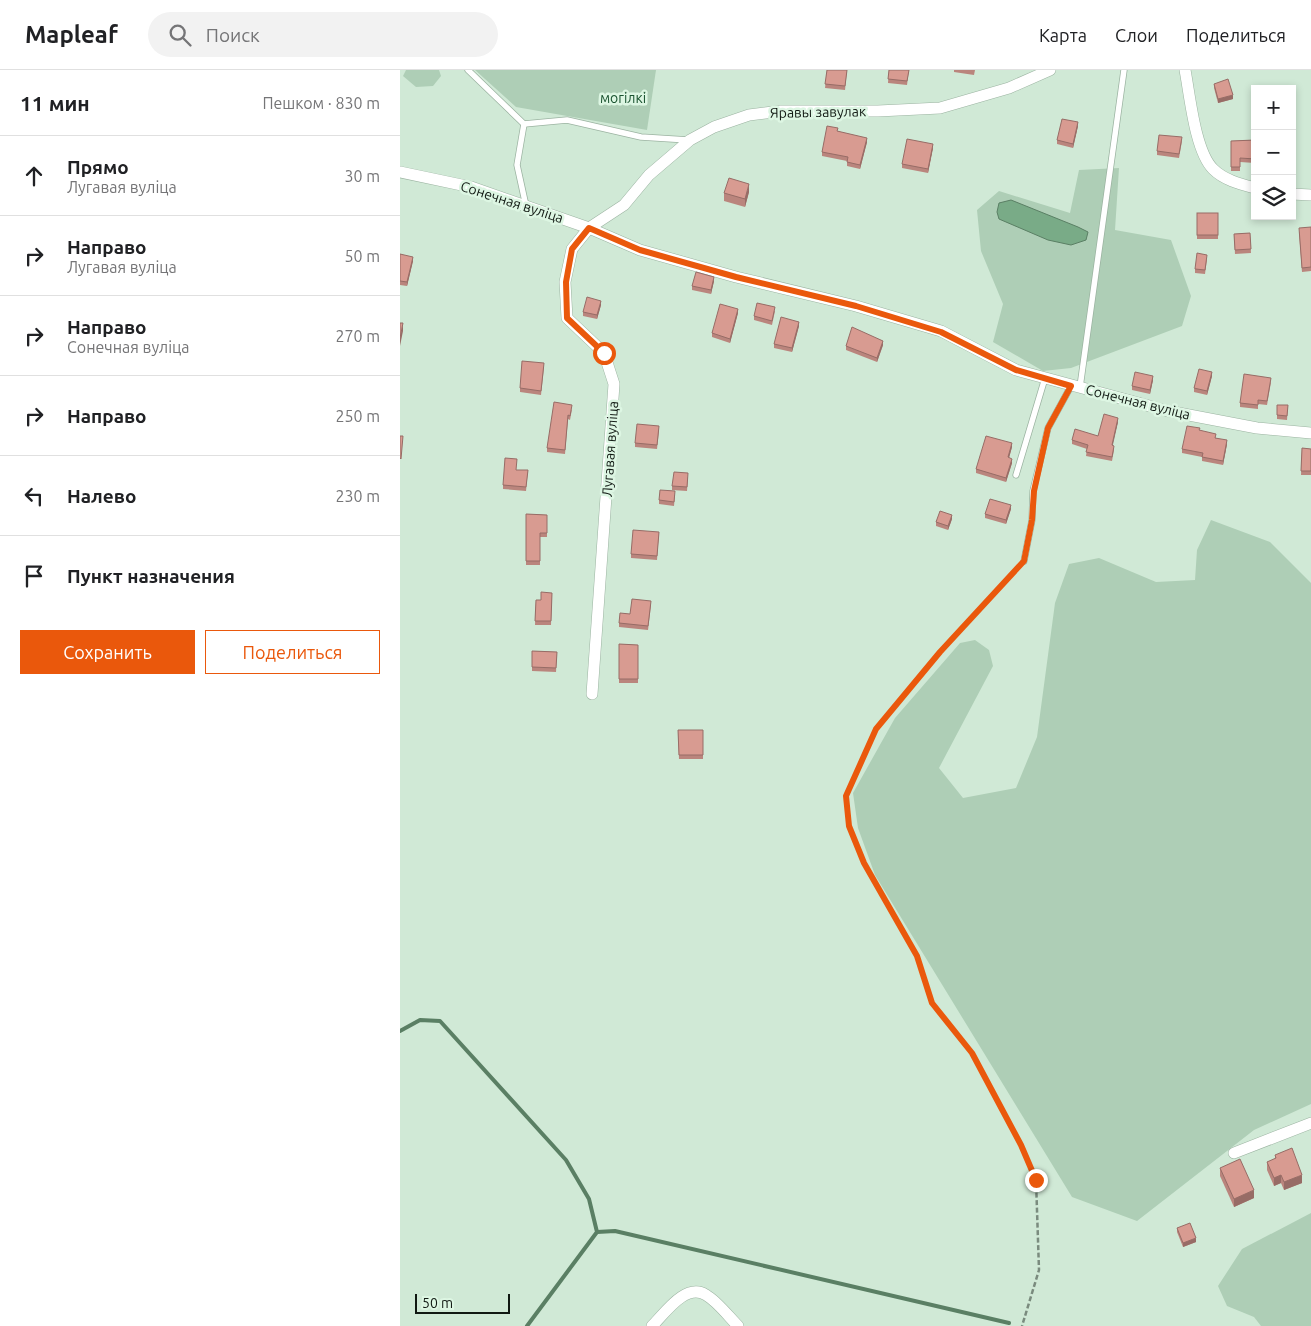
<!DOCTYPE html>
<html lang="ru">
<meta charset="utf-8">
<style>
body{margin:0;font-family:Ubuntu,sans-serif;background:#f2f2f2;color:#202124}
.controls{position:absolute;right:15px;top:15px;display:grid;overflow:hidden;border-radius:0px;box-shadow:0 2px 8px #0003}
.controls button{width:45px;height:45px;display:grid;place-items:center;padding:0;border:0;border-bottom:1px solid #e0e0e0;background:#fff;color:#202124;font:25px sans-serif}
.scale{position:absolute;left:15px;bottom:12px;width:95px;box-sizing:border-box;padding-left:5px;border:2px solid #101812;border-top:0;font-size:14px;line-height:18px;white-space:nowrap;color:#101812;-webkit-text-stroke:4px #ddf6e3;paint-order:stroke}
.stop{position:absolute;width:15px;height:15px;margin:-11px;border:4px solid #ea580c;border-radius:50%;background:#fff}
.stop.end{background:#ea580c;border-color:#fff;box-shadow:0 1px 5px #0008}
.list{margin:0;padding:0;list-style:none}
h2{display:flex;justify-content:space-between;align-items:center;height:65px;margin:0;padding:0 20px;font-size:21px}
h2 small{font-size:16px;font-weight:400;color:#757577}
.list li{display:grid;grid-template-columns:32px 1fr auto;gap:15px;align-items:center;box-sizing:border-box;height:80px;padding:0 20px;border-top:1px solid #e0e0e0}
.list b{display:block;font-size:19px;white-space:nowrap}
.list p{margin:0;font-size:16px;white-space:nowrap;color:#757577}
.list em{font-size:16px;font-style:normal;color:#757577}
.actions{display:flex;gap:10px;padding:15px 20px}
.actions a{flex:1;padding:11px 0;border:1px solid #ea580c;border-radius:0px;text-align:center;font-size:18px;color:#ea580c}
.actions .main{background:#ea580c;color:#fff}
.icon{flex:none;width:28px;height:28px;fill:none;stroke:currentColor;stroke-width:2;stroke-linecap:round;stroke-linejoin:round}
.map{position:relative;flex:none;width:911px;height:1256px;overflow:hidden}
header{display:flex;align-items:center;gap:30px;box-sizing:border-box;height:70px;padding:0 25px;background:#fff;border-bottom:1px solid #e0e0e0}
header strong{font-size:24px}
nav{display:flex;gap:28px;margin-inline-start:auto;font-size:18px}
.search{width:350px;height:45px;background:#f2f2f2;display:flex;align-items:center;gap:12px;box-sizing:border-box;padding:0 18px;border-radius:28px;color:#757577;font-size:19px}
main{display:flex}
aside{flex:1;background:#fff}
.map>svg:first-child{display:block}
.green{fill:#aeceb6}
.water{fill:#79ab87;stroke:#5a7f64}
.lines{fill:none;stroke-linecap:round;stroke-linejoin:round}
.stream{stroke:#5a7f64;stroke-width:4}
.service-casing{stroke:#9bb3a1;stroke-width:7}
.minor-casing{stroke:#9bb3a1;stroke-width:12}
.path{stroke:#7a8b7e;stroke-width:2.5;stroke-dasharray:5 2.5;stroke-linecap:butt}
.service{stroke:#fff;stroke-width:5.5}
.minor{stroke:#fff;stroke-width:11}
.wall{fill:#ba857d}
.shaded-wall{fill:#976c66}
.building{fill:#d89b91;stroke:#976c66}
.route{stroke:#ea580c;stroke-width:6}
.labels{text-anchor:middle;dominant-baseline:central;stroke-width:5;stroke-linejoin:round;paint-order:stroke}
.park-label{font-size:14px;fill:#19522f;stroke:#ddf6e3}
.street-label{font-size:14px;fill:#101812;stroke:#ddf6e3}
</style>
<header>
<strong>Mapleaf</strong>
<div class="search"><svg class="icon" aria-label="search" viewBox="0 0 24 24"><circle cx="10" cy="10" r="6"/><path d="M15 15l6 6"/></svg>Поиск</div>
<nav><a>Карта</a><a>Слои</a><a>Поделиться</a></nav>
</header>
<main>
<aside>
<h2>11 мин<small>Пешком · 830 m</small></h2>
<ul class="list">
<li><svg class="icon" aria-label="ahead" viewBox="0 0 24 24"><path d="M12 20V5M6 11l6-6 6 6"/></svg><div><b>Прямо</b><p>Лугавая вуліца</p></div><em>30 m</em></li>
<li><svg class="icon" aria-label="right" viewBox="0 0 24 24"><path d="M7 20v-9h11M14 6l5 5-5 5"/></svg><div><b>Направо</b><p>Лугавая вуліца</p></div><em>50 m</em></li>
<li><svg class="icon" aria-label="right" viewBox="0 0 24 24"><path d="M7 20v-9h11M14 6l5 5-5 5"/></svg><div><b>Направо</b><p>Сонечная вуліца</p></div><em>270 m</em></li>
<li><svg class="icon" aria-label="right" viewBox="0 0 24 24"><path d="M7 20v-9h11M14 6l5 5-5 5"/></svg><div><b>Направо</b></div><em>250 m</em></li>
<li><svg class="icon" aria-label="left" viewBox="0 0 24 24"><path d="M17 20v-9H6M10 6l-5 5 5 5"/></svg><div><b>Налево</b></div><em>230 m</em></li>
<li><svg class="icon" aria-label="arrive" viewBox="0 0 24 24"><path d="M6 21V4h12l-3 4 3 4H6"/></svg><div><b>Пункт назначения</b></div></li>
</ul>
<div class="actions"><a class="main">Сохранить</a><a>Поделиться</a></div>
</aside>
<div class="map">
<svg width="911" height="1256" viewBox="0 0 911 1256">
<rect width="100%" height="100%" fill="#d0e9d6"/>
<!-- green -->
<g class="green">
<path d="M 6,0 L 39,0 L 41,6 L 33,16 L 16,17 L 3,6 Z"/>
<path d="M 75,0 L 256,0 L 247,60 L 116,37 Z"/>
<path d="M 719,98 L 715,160 L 771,170 L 791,226 L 782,256 L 671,298 L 643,301 L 593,272 L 603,234 L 581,181 L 577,140 L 599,121 L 670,143 L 679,100 Z"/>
<path d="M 811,450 L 870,472 L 911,513 L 911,1034 L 854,1060 L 737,1151 L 672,1127 L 475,805 L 458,758 L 453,723 L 495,648 L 560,573 L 575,570 L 589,580 L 593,596 L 539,698 L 563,728 L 616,718 L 637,667 L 655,533 L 669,494 L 699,488 L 756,512 L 795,510 L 797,480 Z"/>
<path d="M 911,1143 L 911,1256 L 861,1256 L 854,1247 L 827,1236 L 818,1216 L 842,1179 Z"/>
</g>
<!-- water -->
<path class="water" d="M 611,130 L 678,157 L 688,162 L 686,170 L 671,175 L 648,170 L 599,149 L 597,142 L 599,133 Z"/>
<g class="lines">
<!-- stream -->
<g class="stream">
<path d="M 0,961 L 20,950 L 40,951 L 166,1090 L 189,1129 L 197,1162 L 127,1256"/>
<path d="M 197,1162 L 215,1161 L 609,1253"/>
</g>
<!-- service casing -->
<g class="service-casing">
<g id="service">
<path d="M 68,0 L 124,54 L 167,50 L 241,67 L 288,70"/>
<path d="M 124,54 L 117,95 L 126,136"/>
<path d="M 680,317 L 724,0"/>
<path d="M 616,405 L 645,308"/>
<path d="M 624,491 L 632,450 L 633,421 L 648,358 L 671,316"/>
</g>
</g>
<!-- minor casing -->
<g class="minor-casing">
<g id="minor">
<path d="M 785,0 C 790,26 795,81 813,99 C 824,110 840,114 855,118"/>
<path d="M 0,102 L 71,117 L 189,158 L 240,180 L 336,207 L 456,236 L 541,261 L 616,300 L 768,341 L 857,358 L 911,363"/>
<path d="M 892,124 L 911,125"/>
<path d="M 192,624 L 214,314 L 204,283 L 167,248 L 165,212 L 172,179 L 189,158 L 224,135 L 249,105 L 290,70 L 314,57 L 349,45 L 381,41 L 478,41 L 540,38 L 609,18 L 650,0"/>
<path d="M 834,1083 L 911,1053"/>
<path d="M 252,1256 C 265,1243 286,1212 306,1225 C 317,1231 329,1247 338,1256"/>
</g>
</g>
<!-- path -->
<path class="path" d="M 619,497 L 540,582 L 476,659 L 446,726 L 449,756 L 464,793 L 517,886 L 532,933 L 572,983 L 621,1075 L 636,1110 L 639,1200 L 622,1256"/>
<!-- service -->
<use href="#service" class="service"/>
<!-- minor -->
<use href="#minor" class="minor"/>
</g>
<!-- wall -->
<g class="wall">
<path d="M 427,0 L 447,0 L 445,20 L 425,18 Z"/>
<path d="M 489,0 L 509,0 L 507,15 L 488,13 Z"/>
<path d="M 554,0 L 575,0 L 574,5 L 554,2 Z"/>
<path d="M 814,14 L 833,29 L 818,33 L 814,18 Z"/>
<path d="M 678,56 L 673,78 L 657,74 L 657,70 Z"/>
<path d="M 438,61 L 467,72 L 460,99 L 447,96 L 447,91 L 422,86 L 422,82 Z"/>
<path d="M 855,70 L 855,93 L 840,92 L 840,101 L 831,101 L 831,71 Z"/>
<path d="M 782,71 L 779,88 L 757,85 L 757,81 Z"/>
<path d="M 533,78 L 528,103 L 502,98 L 502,94 Z"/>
<path d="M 349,122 L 345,137 L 324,131 L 324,123 Z"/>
<rect x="797" y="143" width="21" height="26"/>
<path d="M 911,157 L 911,201 L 902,202 L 899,162 Z"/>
<path d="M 850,163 L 851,183 L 835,184 L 834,164 Z"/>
<path d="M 0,184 L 13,191 L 7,216 L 0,215 Z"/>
<path d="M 807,189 L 805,204 L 795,203 L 795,199 Z"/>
<path d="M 314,211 L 311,224 L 292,220 L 292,216 Z"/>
<path d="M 201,235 L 197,249 L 183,246 L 183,242 Z"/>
<path d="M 375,241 L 372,255 L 354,250 L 354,246 Z"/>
<path d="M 338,243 L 330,273 L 312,267 L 312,263 Z"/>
<path d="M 399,256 L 392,282 L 374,278 L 374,274 Z"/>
<path d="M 483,275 L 477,292 L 446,280 L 446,276 Z"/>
<path d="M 144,297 L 141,325 L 120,322 L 120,318 Z"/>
<path d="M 812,306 L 807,325 L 794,322 L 794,318 Z"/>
<path d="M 753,310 L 750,324 L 732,320 L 732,316 Z"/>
<path d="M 871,312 L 867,335 L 858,334 L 858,339 L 840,337 L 840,333 Z"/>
<path d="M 877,335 L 888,335 L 887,350 L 877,349 Z"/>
<path d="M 172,339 L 170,350 L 168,349 L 165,384 L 147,382 L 147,378 Z"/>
<path d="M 718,352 L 712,375 L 714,380 L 712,391 L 686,386 L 687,379 L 672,374 L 672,370 L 698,366 Z"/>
<path d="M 259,360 L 257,379 L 235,377 L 235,373 Z"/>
<path d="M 799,360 L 816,368 L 827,374 L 823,395 L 802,391 L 802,387 L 782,383 L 782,379 Z"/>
<path d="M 612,377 L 609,388 L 612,393 L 606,412 L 576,403 L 576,399 Z"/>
<path d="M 902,378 L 911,379 L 911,405 L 901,405 Z"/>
<path d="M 116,400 L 128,400 L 126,421 L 103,419 L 103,415 Z"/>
<path d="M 288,407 L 287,421 L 272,420 L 272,416 Z"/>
<path d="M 275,425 L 274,436 L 259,434 L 259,430 Z"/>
<path d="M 611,439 L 606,454 L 585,448 L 585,444 Z"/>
<path d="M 126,444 L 147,445 L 147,467 L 140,467 L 140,495 L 126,495 Z"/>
<path d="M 552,449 L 548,460 L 536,456 L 536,452 Z"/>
<path d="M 259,462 L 257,490 L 231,488 L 231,484 Z"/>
<path d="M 152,523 L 151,555 L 135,555 L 136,530 L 141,530 Z"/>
<path d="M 251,535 L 248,560 L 219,557 L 219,553 Z"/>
<path d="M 219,574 L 238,575 L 238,613 L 219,613 Z"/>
<path d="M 132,581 L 157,582 L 156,602 L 132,601 Z"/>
<path d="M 278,660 L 303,660 L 303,689 L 279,689 Z"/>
<path d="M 875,1085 L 902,1113 L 884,1120 L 881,1113 L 874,1116 L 867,1100 L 867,1092 L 875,1089 Z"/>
<path d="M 820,1098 L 854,1128 L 834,1137 L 820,1106 Z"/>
<path d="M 777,1158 L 796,1172 L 783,1177 L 777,1162 Z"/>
</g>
<!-- shaded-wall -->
<g class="shaded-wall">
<path d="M 833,25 L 833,29 L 818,33 L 818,29 Z"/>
<path d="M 678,52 L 678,56 L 673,78 L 673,74 Z"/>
<path d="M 467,68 L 467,72 L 460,99 L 460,95 Z"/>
<path d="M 533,74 L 533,78 L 528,103 L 528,99 Z"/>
<path d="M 349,114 L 349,122 L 345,137 L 345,129 Z"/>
<path d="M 13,187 L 13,191 L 7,216 L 7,212 Z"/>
<path d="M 314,207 L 314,211 L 311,224 L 311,220 Z"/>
<path d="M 201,231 L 201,235 L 197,249 L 197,245 Z"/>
<path d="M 338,239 L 338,243 L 330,273 L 330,269 Z"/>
<path d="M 399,252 L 399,256 L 392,282 L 392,278 Z"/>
<path d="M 3,253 L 3,261 L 0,276 L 0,268 Z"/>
<path d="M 483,271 L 483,275 L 477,292 L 477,288 Z"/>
<path d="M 812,302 L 812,306 L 807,325 L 807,321 Z"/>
<path d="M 753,306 L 753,310 L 750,324 L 750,320 Z"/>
<path d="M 718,348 L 718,352 L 712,379 L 712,375 Z"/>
<path d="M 827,370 L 827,374 L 823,395 L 823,391 Z"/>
<path d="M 612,373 L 612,377 L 608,391 L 608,387 Z"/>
<path d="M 612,389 L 612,393 L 606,412 L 606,408 Z"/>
<path d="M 611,435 L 611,439 L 606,454 L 606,450 Z"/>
<path d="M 552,445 L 552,449 L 548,460 L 548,456 Z"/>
<path d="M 881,1105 L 881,1113 L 874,1116 L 874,1108 Z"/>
<path d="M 902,1105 L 902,1113 L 884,1120 L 884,1112 Z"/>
<path d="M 854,1120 L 854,1128 L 834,1137 L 834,1129 Z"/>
<path d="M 796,1168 L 796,1172 L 783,1177 L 783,1173 Z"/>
</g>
<!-- building -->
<g class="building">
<path d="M 427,0 L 447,0 L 445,16 L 425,14 Z"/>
<path d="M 489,0 L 509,0 L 507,11 L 488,9 Z"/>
<path d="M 828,9 L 833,25 L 818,29 L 814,14 Z"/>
<path d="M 662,49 L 678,52 L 673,74 L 657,70 Z"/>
<path d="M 427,56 L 438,58 L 437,61 L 467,68 L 460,95 L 447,92 L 448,87 L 422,82 Z"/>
<path d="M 759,65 L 782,67 L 779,84 L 757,81 Z"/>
<path d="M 507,69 L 533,74 L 528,99 L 502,94 Z"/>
<path d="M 855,70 L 855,89 L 840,88 L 840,97 L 831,97 L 831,71 Z"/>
<path d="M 329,108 L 349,114 L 345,129 L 324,123 Z"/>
<rect x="797" y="143" width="21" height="22"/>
<path d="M 911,157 L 911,197 L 902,198 L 899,158 Z"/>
<path d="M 850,163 L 851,179 L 835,180 L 834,164 Z"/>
<path d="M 797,183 L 807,185 L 805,200 L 795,199 Z"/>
<path d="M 0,184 L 13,187 L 7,212 L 0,211 Z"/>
<path d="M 296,202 L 314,207 L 311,220 L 292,216 Z"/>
<path d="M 187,227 L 201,231 L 197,245 L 183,242 Z"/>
<path d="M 357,233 L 375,237 L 372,251 L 354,246 Z"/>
<path d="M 320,234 L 338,239 L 330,269 L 312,263 Z"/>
<path d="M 381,247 L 399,252 L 392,278 L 374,274 Z"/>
<path d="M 0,253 L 3,253 L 0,268 Z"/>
<path d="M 452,257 L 483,271 L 477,288 L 446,276 Z"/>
<path d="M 122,291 L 144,293 L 141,321 L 120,318 Z"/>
<path d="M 799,299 L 812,302 L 807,321 L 794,318 Z"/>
<path d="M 735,302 L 753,306 L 750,320 L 732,316 Z"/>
<path d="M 844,304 L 871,308 L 867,331 L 858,330 L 858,335 L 840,333 Z"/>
<path d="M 154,332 L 172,335 L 170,346 L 168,345 L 165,380 L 147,378 Z"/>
<path d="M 877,335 L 888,335 L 887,346 L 877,345 Z"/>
<path d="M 704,344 L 718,348 L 712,375 L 714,376 L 712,387 L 686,382 L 688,375 L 672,370 L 675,359 L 698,366 Z"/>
<path d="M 237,354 L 259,356 L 257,375 L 235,373 Z"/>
<path d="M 787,356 L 800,358 L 799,360 L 816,364 L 815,368 L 827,370 L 823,391 L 802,387 L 803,383 L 782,379 Z"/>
<path d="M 0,366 L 3,366 L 1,389 L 0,388 Z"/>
<path d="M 586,366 L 612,373 L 608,387 L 612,389 L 606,408 L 576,399 Z"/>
<path d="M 902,378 L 911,379 L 911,401 L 901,401 Z"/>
<path d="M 105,388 L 117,389 L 116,400 L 128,400 L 126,417 L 103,415 Z"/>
<path d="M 274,402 L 288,403 L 287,417 L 272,416 Z"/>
<path d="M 260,420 L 275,421 L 274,432 L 259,430 Z"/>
<path d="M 590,429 L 611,435 L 606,450 L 585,444 Z"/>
<path d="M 540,441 L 552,445 L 548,456 L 536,452 Z"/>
<path d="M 126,444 L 147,445 L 147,463 L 140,463 L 140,491 L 126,491 Z"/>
<path d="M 233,460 L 259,462 L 257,486 L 231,484 Z"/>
<path d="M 141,522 L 152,523 L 151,551 L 135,551 L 136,530 L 141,530 Z"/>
<path d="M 232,529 L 251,531 L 248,556 L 219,553 L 220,543 L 230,544 Z"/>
<path d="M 219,574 L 238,575 L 238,609 L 219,609 Z"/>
<path d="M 132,581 L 157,582 L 156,598 L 132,597 Z"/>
<path d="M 278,660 L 303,660 L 303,685 L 279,685 Z"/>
<path d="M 892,1078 L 902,1105 L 884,1112 L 881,1105 L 874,1108 L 867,1092 L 876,1088 L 875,1085 Z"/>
<path d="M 840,1089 L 854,1120 L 834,1129 L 820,1098 Z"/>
<path d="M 790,1153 L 796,1168 L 783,1173 L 777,1158 Z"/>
</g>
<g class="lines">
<!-- route -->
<path class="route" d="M 204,283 L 167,248 L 166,212 L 172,179 L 189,158 L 240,180 L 336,207 L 456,236 L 541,262 L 616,300 L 671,316 L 648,358 L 634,421 L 632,450 L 624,491 L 540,582 L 476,659 L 446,726 L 449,756 L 464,793 L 517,886 L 532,933 L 572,983 L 621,1075 L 636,1110"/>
</g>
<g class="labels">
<!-- park labels -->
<g class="park-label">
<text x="223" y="28">могілкі</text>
</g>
<!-- street labels -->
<g class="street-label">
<text transform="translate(418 42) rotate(-1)">Яравы завулак</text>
<text transform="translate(112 132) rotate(18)">Сонечная вуліца</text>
<text transform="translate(738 332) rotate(14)">Сонечная вуліца</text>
<text transform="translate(210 379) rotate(-86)">Лугавая вуліца</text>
</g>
</g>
</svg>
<div class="controls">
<button>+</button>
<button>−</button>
<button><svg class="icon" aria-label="layers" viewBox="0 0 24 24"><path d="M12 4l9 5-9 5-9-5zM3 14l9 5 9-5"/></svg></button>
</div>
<div class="scale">50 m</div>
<div class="stop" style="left:204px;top:283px"></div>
<div class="stop end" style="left:636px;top:1110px"></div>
</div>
</main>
